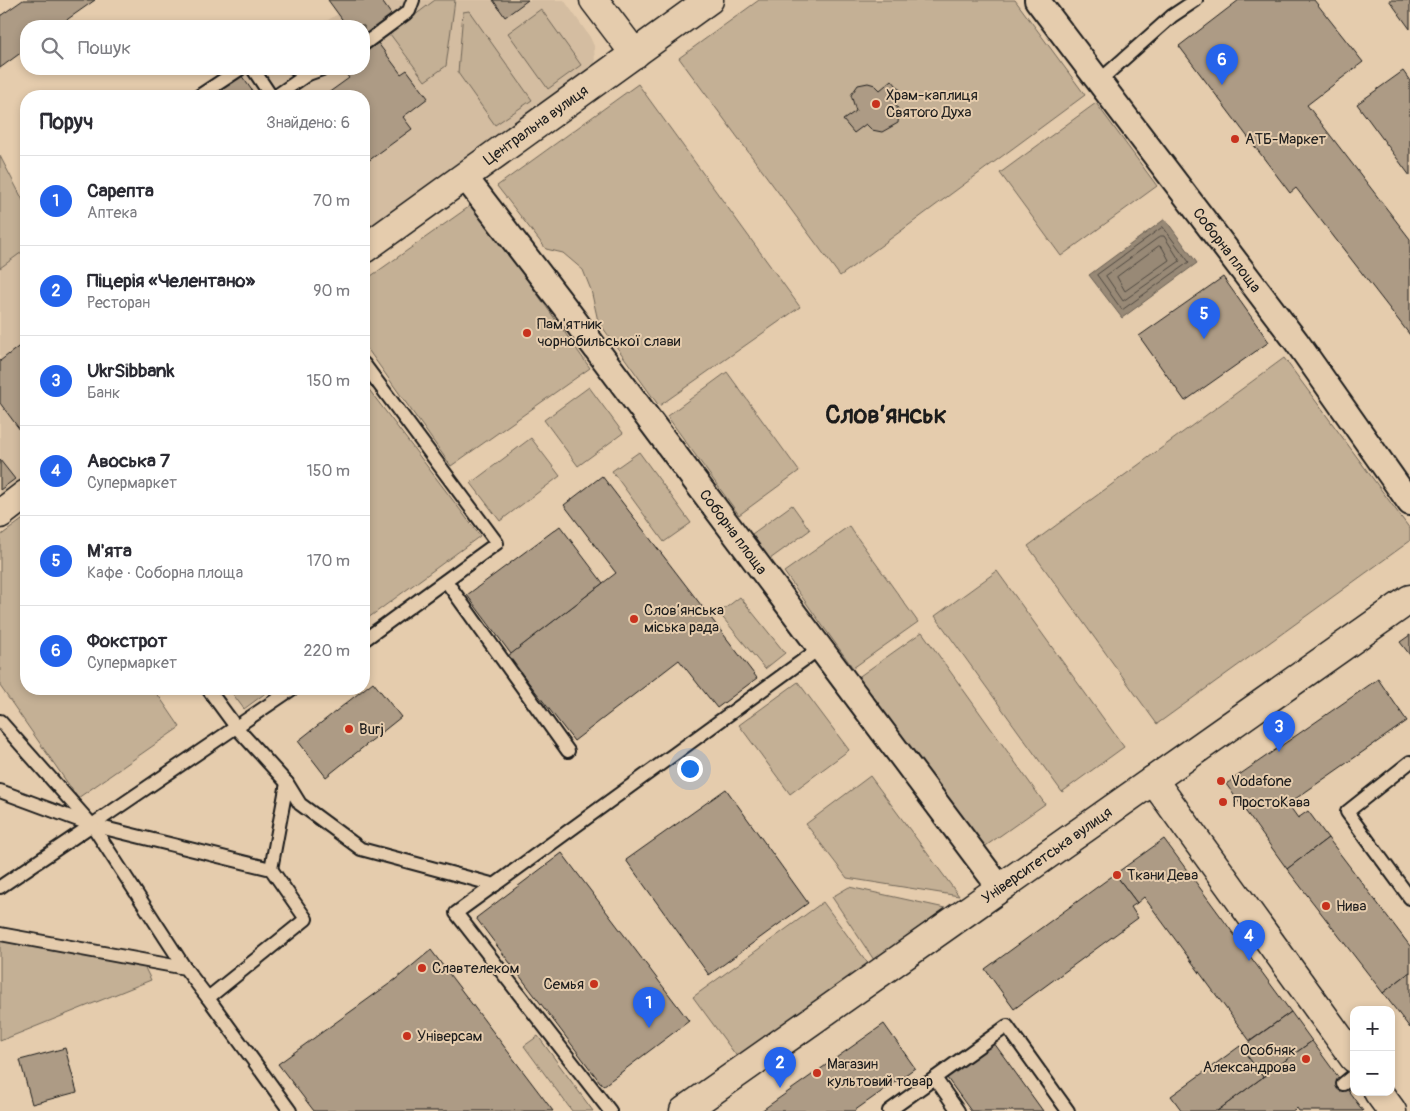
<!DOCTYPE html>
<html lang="uk">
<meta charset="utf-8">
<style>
body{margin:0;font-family:Pangolin,sans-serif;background:#f2f2f3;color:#2b2b33}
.controls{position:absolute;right:15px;bottom:15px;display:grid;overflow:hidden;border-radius:10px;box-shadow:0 2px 8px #0003}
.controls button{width:45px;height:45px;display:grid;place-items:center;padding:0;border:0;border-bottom:1px solid #e1e1e2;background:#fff;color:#2b2b33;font:25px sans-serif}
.you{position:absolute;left:689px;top:768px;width:18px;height:18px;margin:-12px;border:4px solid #fff;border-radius:50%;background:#1a73e8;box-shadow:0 0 0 8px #1a73e833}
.badge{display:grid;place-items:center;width:32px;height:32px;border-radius:50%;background:#2563eb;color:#fff;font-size:16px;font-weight:700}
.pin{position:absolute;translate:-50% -41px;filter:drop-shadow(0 1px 2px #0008)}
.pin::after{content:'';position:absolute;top:26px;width:18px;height:15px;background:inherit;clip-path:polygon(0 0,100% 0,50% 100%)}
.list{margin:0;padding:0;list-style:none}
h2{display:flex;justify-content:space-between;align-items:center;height:65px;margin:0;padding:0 20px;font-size:21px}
h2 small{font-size:16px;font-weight:400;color:#7c7c81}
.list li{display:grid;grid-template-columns:32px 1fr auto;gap:15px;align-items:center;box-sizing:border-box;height:90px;padding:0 20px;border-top:1px solid #e1e1e2}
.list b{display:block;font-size:19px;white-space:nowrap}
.list p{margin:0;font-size:16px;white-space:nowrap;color:#7c7c81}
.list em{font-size:16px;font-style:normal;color:#7c7c81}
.icon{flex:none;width:28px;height:28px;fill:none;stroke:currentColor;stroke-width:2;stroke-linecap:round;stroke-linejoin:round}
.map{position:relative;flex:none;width:1410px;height:1111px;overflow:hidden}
.search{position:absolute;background:#fff;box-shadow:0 2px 8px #0003;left:20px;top:20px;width:350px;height:55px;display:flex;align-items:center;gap:12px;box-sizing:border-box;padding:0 18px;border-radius:20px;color:#7c7c81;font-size:19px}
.panel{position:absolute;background:#fff;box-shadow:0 2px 8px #0003;left:20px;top:90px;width:350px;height:605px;border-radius:20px}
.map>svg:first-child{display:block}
.built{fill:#d4bda1}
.green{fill:#c4b095;stroke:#706658}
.water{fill:#988976;stroke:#665d52}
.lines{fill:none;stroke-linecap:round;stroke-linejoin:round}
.shore{stroke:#4e4840;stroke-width:1}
.building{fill:#ad9b85;stroke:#1c1c1c}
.lane-casing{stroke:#1c1c1c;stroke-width:16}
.street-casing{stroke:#1c1c1c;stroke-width:28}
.secondary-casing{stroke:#1c1c1c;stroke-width:31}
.lane{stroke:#e5ccad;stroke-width:12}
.street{stroke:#e5ccad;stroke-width:24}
.secondary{stroke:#e5ccad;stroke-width:28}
.poi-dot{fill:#c8321e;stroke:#e5ccad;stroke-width:2}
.labels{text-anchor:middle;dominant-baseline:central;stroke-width:4;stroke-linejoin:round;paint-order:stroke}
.poi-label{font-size:15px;fill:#1c1c1c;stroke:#e5ccad;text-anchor:start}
.street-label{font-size:15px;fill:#1c1c1c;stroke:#e5ccad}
.town-label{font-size:25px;font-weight:bold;fill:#1c1c1c;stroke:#e5ccad}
</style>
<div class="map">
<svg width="1410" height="1111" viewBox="0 0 1410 1111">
<rect width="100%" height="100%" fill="#e5ccad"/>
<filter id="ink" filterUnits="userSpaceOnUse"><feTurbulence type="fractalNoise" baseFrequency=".02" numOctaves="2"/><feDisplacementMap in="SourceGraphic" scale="10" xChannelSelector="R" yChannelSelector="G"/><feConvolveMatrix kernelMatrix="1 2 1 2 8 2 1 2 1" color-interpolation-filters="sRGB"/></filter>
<g filter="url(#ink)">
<!-- built -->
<g class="built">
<path d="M 328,0 L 564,0 L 590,37 L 594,46 L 595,63 L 592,71 L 364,236 L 364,96 L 212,96 L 251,69 L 364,69 L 364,26 L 318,26 L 338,14 Z"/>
<path d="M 26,249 L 26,484 L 0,503 L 0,268 Z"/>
</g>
<!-- green -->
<g class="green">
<path d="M 435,0 L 455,0 L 446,66 L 425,81 L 390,34 Z"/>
<path d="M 759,0 L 1015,0 L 1085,95 L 840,276 L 679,58 Z"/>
<path d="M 541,9 L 581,65 L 548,89 L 508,33 Z"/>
<path d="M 469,11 L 532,100 L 495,125 L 458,73 L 463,12 Z"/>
<path d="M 638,84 L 800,307 L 659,406 L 598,321 L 591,290 L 583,270 L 563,253 L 546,249 L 497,186 Z"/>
<path d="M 1096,103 L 1157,186 L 1061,256 L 1000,173 Z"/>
<path d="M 0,156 L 26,206 L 26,249 L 0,268 Z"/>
<path d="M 473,204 L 590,368 L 451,466 L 364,344 L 364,281 Z"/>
<path d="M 1284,358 L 1410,529 L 1410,541 L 1157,724 L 1028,546 Z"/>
<path d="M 727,372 L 799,471 L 739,515 L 667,416 Z"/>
<path d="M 364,383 L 480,536 L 364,621 Z"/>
<path d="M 589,387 L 623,433 L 578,466 L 544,420 Z"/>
<path d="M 531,438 L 560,476 L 500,521 L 471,483 Z"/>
<path d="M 639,452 L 691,523 L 664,542 L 612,471 Z"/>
<path d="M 792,505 L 810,530 L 770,559 L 752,534 Z"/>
<path d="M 26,517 L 26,689 L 154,689 L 180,727 L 78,798 L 0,686 L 0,536 Z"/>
<path d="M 849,526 L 918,622 L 853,668 L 784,572 Z"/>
<path d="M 997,571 L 1124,747 L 1062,792 L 935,616 Z"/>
<path d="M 740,597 L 785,653 L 765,669 L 719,613 Z"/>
<path d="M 922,632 L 1045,804 L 980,850 L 857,678 Z"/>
<path d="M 798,682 L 849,750 L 790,794 L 739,725 Z"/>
<path d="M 229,689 L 271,689 L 244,709 Z"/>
<path d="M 870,776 L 959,896 L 847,878 L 806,824 Z"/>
<path d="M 849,887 L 945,908 L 874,960 L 832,897 Z"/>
<path d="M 823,902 L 869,965 L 738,1058 L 693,997 Z"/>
<path d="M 0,935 L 143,964 L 151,980 L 0,1041 Z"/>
<path d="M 538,1036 L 593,1111 L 572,1111 L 524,1046 Z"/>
</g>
<!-- water -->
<path class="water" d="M 1165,219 L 1197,263 L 1122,318 L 1089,275 Z"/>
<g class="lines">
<!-- shore -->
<g class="shore">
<path d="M 1163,227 L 1189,262 L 1122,310 L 1097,275 Z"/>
<path d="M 1161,236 L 1164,236 L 1180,261 L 1123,301 L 1106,276 Z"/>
<path d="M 1159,246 L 1162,247 L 1169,260 L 1125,291 L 1117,277 Z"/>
</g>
</g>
<!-- building -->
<g class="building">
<path d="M 23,0 L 95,0 L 58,26 L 26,26 L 26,49 L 0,68 L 0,16 Z"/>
<path d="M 328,0 L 381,0 L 393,17 L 364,38 L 364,26 L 347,26 Z"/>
<path d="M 493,0 L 528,0 L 505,17 Z"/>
<path d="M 1239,0 L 1314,0 L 1363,62 L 1307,105 L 1410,239 L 1410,335 L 1296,188 L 1290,193 L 1179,46 Z"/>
<path d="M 1389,0 L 1410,0 L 1410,29 Z"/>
<path d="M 375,39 L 401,74 L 407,70 L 428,98 L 403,117 L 412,129 L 364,164 L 364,96 L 324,96 L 349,78 L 342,69 L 364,69 L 364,47 Z"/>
<path d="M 1403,71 L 1410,81 L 1410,176 L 1357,104 Z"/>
<path d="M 241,75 L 256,96 L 212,96 Z"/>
<path d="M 892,80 L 904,95 L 895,102 L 899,112 L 898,123 L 882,132 L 872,130 L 866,124 L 854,133 L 843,120 L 856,111 L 851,95 L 858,85 L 868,83 L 875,85 L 880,90 Z"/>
<path d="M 1223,277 L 1269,342 L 1185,401 L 1139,336 Z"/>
<path d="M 26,341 L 26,431 L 23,434 L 0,403 L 0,361 Z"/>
<path d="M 0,460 L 15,479 L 0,490 Z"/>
<path d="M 602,476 L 757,678 L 717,708 L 679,660 L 574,741 L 508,656 L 616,573 L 564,505 Z"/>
<path d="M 560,526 L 603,583 L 511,654 L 467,595 Z"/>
<path d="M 1410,635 L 1410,655 L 1400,642 Z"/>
<path d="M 1378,679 L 1407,721 L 1288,804 L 1298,818 L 1308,811 L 1328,838 L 1287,869 L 1226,784 Z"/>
<path d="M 373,682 L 401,717 L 326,777 L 298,741 Z"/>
<path d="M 726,789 L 808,903 L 709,975 L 626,860 Z"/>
<path d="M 1328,838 L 1410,946 L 1410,972 L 1383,993 L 1287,869 Z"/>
<path d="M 1164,839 L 1291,1012 L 1250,1041 L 1144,897 L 1137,903 L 1115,874 Z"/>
<path d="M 562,853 L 689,1021 L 603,1086 L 476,918 Z"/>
<path d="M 1115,874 L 1137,903 L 1131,907 L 1138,918 L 1014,1009 L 985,969 Z"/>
<path d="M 431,950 L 553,1111 L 314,1111 L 278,1064 L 396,979 Z"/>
<path d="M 1410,972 L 1410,1028 L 1383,993 Z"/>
<path d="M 1291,1012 L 1312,1041 L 1263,1077 L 1241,1048 Z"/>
<path d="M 884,1024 L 915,1068 L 854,1111 L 761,1111 Z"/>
<path d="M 1312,1041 L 1363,1111 L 1299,1111 L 1297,1108 L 1294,1111 L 1217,1111 Z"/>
<path d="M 994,1043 L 1043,1111 L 971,1111 L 947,1078 Z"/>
<path d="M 1240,1046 L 1263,1077 L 1217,1111 L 1182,1111 L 1171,1096 Z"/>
<path d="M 65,1048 L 77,1092 L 32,1104 L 20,1060 Z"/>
</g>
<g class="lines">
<!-- lane casing -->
<g class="lane-casing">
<g id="lane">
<path d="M 364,44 L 409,11 L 413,0"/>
<path d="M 253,69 L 271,96"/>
<path d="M 308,74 L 322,69"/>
<path d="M 1099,81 L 1172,16 L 1196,0"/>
<path d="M 199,96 L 240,69"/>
<path d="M 276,96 L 308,74 L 295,69"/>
<path d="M 364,364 L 497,543 L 364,640"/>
<path d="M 446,581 L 568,751"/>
<path d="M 292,689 L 236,727 L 287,783 L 300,804 L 361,849 L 495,885"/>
<path d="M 0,721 L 92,825 L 236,727 L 208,689"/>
<path d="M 1410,762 L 1347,812 L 1410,898"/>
<path d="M 0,791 L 92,825 L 271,869 L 306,919 L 208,998 L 290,1111"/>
<path d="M 271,869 L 287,783"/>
<path d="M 0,887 L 92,825 L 185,968"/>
<path d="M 0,934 L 185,968 L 208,998"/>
<path d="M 935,1078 L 958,1111"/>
<path d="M 1343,1084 L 1354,1075"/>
<path d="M 610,1111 L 456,913 L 820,648"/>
<path d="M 889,1111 L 1007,1026 L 1068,1111"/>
</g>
</g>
<!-- street casing -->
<g class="street-casing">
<g id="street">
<path id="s1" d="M 1037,0 L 1296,341 L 1410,503"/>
<path id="s2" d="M 465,177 L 564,306 L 1000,888"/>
</g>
</g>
<!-- secondary casing -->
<g class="secondary-casing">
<g id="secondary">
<path d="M 594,0 L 635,54"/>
<path id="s3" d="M 364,249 L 709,0"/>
<path d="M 0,514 L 26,494"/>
<path d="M 1153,780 L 1354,1058"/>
<path d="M 1378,1092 L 1392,1111"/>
<path id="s4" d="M 684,1111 L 1410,599"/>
</g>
</g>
<!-- lane -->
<use href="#lane" class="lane"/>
<!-- street -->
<use href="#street" class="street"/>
<!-- secondary -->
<use href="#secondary" class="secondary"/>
</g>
</g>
<!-- markers -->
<g class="poi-dot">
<circle cx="876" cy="104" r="5"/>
<circle cx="1235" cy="139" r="5"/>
<circle cx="527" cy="333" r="5"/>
<circle cx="634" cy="619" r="5"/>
<circle cx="349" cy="729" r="5"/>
<circle cx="1221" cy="781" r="5"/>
<circle cx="1223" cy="802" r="5"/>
<circle cx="1117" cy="875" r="5"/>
<circle cx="1326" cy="906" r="5"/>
<circle cx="422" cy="968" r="5"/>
<circle cx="594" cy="984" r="5"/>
<circle cx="407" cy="1036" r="5"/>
<circle cx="1306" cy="1059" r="5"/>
<circle cx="817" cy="1073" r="5"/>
</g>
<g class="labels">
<!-- poi labels -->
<g class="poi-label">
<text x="886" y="95">Храм-каплиця<tspan x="886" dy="17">Святого Духа</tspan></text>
<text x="1245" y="139">АТБ-Маркет</text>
<text x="537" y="324">Пам'ятник<tspan x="537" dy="17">чорнобильської слави</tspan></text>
<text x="644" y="610">Слов’янська<tspan x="644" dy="17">міська рада</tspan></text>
<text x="359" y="729">Burj</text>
<text x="1231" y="781">Vodafone</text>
<text x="1233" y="802">ПростоКава</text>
<text x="1127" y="875">Ткани Дева</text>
<text x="1336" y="906">Нива</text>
<text x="432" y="968">Славтелеком</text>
<text x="584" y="984" text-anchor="end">Семья</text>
<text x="417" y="1036">Універсам</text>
<text x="1296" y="1050" text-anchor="end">Особняк<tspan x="1296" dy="17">Александрова</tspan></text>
<text x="827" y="1064">Магазин<tspan x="827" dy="17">культовий товар</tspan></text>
</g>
<!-- street labels -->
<g class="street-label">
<text stroke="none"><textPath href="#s3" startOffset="212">Центральна вулиця</textPath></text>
<text stroke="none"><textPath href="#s1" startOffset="314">Соборна площа</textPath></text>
<text stroke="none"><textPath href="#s2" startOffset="445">Соборна площа</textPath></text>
<text stroke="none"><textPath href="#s4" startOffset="444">Університетська вулиця</textPath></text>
</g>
<!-- town labels -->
<g class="town-label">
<text x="886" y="415">Слов’янськ</text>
</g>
</g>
</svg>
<div class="controls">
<button>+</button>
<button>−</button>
</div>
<div class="you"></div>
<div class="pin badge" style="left:649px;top:1028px">1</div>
<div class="pin badge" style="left:780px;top:1088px">2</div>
<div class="pin badge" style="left:1279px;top:752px">3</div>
<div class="pin badge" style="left:1249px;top:961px">4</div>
<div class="pin badge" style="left:1204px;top:339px">5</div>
<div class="pin badge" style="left:1222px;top:85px">6</div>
<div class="search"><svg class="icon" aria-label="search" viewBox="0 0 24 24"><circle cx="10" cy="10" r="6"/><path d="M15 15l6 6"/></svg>Пошук</div>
<section class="panel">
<h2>Поруч<small>Знайдено: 6</small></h2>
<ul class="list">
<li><span class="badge">1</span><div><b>Сарепта</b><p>Аптека</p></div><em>70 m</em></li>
<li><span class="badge">2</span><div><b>Піцерія «Челентано»</b><p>Ресторан</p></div><em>90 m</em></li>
<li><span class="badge">3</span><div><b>UkrSibbank</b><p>Банк</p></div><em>150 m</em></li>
<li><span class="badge">4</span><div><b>Авоська 7</b><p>Супермаркет</p></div><em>150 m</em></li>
<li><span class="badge">5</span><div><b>М'ята</b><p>Кафе · Соборна площа</p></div><em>170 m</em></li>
<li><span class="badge">6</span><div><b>Фокстрот</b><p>Супермаркет</p></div><em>220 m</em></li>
</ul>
</section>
</div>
